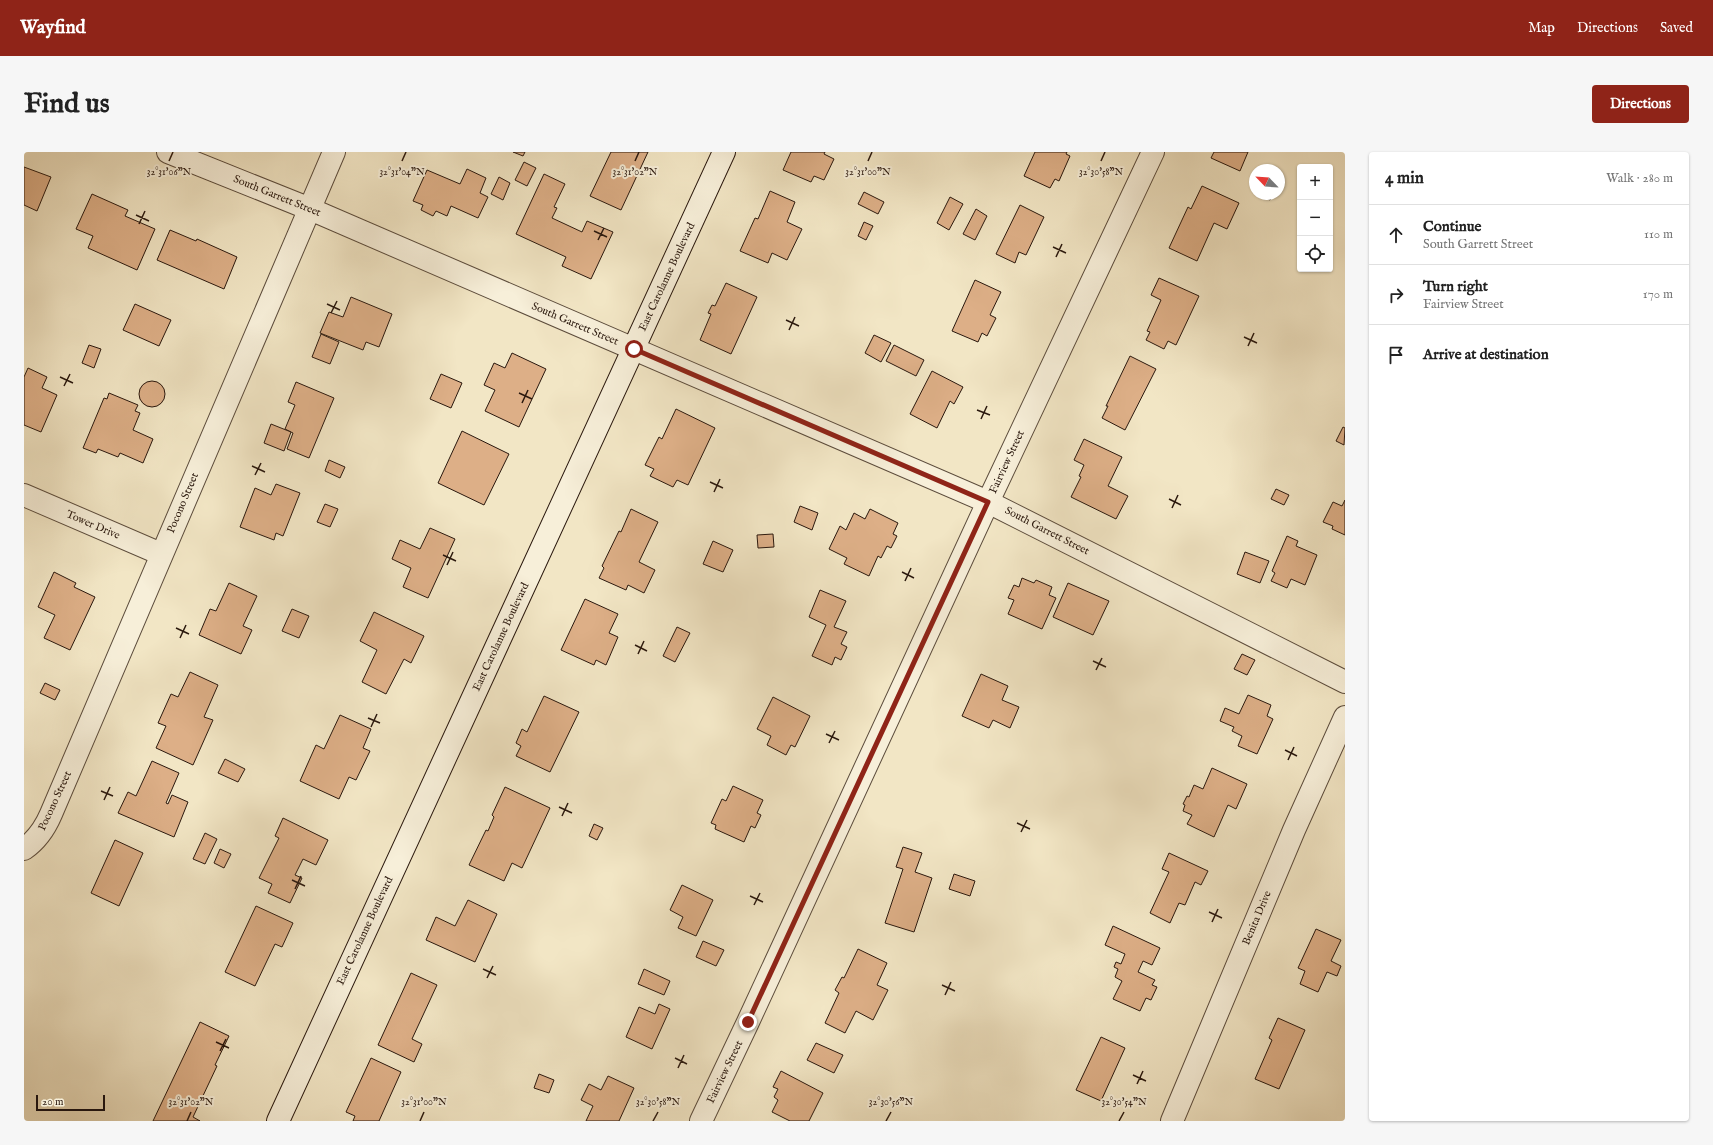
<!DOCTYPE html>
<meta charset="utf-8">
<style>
body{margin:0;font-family:"IM FELL English",serif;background:#f6f6f6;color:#222}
.controls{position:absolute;right:12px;top:12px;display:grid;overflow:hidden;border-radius:4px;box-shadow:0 1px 3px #0004}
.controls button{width:36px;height:36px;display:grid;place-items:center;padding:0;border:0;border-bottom:1px solid #e0e0e0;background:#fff;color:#222;font:20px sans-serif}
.compass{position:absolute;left:1225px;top:12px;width:36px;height:36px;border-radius:50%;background:#fff;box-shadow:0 1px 3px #0004;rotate:295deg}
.scale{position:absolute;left:12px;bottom:10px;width:69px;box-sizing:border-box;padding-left:4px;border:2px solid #2a180e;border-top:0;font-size:11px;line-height:14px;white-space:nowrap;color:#2a180e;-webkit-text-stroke:3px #f7efd9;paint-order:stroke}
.stop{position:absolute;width:12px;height:12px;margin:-9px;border:3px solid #8f2418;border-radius:50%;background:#fff}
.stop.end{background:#8f2418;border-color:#fff;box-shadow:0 1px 4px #0008}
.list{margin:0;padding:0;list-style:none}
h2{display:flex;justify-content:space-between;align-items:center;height:52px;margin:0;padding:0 16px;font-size:17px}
h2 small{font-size:13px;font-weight:400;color:#767676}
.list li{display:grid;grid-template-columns:26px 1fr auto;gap:12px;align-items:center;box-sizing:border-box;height:60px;padding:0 16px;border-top:1px solid #e0e0e0}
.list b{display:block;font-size:15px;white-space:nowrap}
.list p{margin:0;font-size:13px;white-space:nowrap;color:#767676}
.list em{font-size:13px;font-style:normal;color:#767676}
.icon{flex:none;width:22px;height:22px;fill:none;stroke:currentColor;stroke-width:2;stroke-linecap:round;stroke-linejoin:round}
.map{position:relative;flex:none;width:1321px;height:969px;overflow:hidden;border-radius:4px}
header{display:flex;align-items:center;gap:24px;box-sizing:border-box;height:56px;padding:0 20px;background:#8f2418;color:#fff}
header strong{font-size:19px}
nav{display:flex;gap:22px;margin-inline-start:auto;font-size:14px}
.intro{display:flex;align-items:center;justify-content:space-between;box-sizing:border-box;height:96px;padding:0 24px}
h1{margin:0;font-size:28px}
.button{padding:10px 18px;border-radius:4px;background:#8f2418;color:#fff;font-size:14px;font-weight:700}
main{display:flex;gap:24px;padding:0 24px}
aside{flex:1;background:#fff;border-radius:4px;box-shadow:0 1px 3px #0004}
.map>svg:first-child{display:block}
.building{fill:#ddaf87;stroke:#2a180e}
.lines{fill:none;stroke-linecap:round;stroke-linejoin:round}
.street-casing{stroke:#5c4c3c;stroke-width:24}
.secondary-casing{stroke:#2a180e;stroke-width:24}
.street{stroke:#f7efd9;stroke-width:22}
.secondary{stroke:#f7efd9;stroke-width:22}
.route{stroke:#8f2418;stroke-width:5}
.ticks{fill:none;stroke:#2a180e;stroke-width:1.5}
.labels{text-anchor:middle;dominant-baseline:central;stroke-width:4;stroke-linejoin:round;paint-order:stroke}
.street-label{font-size:11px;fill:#2a180e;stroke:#f7efd9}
.ticks-label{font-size:10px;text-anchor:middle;fill:#2a180e;stroke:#f7efd9;stroke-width:4;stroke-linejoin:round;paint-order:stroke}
</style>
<header>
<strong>Wayfind</strong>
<nav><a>Map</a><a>Directions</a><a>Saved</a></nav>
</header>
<div class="intro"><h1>Find us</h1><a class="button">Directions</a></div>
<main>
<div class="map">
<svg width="1321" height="969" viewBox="0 0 1321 969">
<rect width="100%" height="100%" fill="#f2e6c5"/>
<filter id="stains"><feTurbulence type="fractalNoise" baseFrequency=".005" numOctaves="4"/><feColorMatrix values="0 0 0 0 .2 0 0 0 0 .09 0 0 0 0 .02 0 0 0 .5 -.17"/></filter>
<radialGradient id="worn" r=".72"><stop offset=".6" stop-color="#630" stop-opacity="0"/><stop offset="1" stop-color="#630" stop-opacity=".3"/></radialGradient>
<!-- building -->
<g class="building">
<path d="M 489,0 L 501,0 L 499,4 Z"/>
<path d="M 587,0 L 624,0 L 597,58 L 566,44 Z"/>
<path d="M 767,0 L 801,0 L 800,2 L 810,7 L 800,28 L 790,24 L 787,30 L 759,18 Z"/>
<path d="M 1011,0 L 1043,0 L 1042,2 L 1046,4 L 1035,29 L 1031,27 L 1026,36 L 1000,24 Z"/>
<path d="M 1190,0 L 1224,0 L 1216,19 L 1187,6 Z"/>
<path d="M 500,10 L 512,16 L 503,34 L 491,28 Z"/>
<path d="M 0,15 L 27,25 L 13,59 L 0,53 Z"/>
<path d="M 443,17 L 462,26 L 456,41 L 464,45 L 454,66 L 427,54 L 423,64 L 412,59 L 409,64 L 397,58 L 399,53 L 389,49 L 403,18 L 436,32 Z"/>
<path d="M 520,22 L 541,32 L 530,55 L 533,56 L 528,66 L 558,80 L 563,69 L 589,80 L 567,127 L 538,114 L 542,105 L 492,82 Z"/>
<path d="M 475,25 L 486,31 L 479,48 L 467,42 Z"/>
<path d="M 1178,34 L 1215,51 L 1203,77 L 1190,71 L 1173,109 L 1145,96 L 1164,55 L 1167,57 Z"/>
<path d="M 746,39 L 771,50 L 763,70 L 778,77 L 763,108 L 748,101 L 744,111 L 716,99 L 731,66 L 734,67 Z"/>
<path d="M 840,40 L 860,50 L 854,62 L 834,52 Z"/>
<path d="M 68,42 L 104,58 L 101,64 L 131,77 L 113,118 L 64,96 L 69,84 L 52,77 Z"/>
<path d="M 1235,42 L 1249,42 L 1246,48 Z"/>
<path d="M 926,45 L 939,52 L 925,78 L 913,71 Z"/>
<path d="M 996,53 L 1020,65 L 1002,103 L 995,100 L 991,111 L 972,102 Z"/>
<path d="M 952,57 L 963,64 L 951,88 L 939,82 Z"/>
<path d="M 840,70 L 849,74 L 842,88 L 834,84 Z"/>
<path d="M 146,78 L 172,89 L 173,87 L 213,105 L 200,137 L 133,108 Z"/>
<path d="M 1135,126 L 1175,144 L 1152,193 L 1144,189 L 1140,197 L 1122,188 L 1126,180 L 1123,179 L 1137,148 L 1127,143 Z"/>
<path d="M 951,128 L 977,140 L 966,163 L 972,166 L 963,184 L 958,181 L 954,190 L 928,179 Z"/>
<path d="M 702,131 L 733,145 L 707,202 L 676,188 L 687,162 L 684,161 L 688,153 L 691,154 Z"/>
<path d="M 327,145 L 368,162 L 355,195 L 342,190 L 339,198 L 296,181 L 305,160 L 319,165 Z"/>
<path d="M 111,152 L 147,168 L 135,194 L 99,178 Z"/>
<path d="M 297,182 L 315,190 L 306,212 L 288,205 Z"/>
<path d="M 850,183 L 867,191 L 857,210 L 841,201 Z"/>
<path d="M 65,193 L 77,197 L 70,216 L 58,211 Z"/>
<path d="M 870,193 L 900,208 L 892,224 L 862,209 Z"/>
<path d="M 488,201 L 522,217 L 495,275 L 461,259 L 471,238 L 460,233 L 470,211 L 481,216 Z"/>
<path d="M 1106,204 L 1132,217 L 1101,278 L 1078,266 L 1084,254 L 1082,254 Z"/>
<path d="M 4,216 L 23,225 L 18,236 L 33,243 L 17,280 L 0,273 L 0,225 Z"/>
<path d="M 908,219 L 939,235 L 930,252 L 926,249 L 913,276 L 886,262 Z"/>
<path d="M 417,222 L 438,231 L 427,256 L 406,247 Z"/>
<circle cx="128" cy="242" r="13"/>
<path d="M 272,230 L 310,246 L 285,306 L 263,297 L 269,281 L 261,277 L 271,253 L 264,250 Z"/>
<path d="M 85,241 L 114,253 L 111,259 L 116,261 L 109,278 L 129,287 L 119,311 L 96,301 L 94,305 L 74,297 L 72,301 L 59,296 L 80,246 L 83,247 Z"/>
<path d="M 652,257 L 691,276 L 664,333 L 653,328 L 649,335 L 626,324 L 630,317 L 621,313 L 635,285 L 638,287 Z"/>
<path d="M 247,272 L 267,280 L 260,299 L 240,291 Z"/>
<path d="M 1319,275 L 1321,276 L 1320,293 L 1312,289 Z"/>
<path d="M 438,279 L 485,302 L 460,353 L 414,331 Z"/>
<path d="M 1060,287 L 1098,305 L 1084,334 L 1104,344 L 1092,367 L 1047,345 L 1057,325 L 1055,324 L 1060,313 L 1050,308 Z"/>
<path d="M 305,308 L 321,315 L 316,326 L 301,319 Z"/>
<path d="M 252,332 L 276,341 L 259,384 L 252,381 L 250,388 L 216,375 L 231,336 L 247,343 Z"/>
<path d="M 1252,337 L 1265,343 L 1260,353 L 1247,347 Z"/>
<path d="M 1321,348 L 1321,383 L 1308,377 L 1309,374 L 1299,370 L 1309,350 L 1318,354 Z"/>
<path d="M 301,352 L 314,357 L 306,375 L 293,370 Z"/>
<path d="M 776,354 L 794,361 L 788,378 L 770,370 Z"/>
<path d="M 607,357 L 634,370 L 615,410 L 631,418 L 620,441 L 604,433 L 602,438 L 575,426 L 580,416 L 578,414 L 595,379 L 597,380 Z"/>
<path d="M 846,357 L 874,371 L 869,382 L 873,384 L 867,396 L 863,394 L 857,406 L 854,404 L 845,424 L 820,412 L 823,406 L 805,397 L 816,374 L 822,378 L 830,361 L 841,367 Z"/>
<path d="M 406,376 L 431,387 L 404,446 L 379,435 L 387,416 L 368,407 L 376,388 L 396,397 Z"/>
<path d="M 749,382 L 750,395 L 734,396 L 733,383 Z"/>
<path d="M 1263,384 L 1274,389 L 1272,394 L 1293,403 L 1281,433 L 1267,427 L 1263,436 L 1247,429 L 1251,421 L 1248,419 Z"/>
<path d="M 689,389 L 709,398 L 699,420 L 679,412 Z"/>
<path d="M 1221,400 L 1245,409 L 1236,431 L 1213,422 Z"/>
<path d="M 30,420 L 52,431 L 50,435 L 71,445 L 46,498 L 20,486 L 31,463 L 14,455 Z"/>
<path d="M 998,426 L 1010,431 L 1012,428 L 1028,435 L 1025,443 L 1032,446 L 1018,477 L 984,462 L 990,448 L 984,446 L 990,433 L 995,435 Z"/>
<path d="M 205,431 L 233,444 L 219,474 L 228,478 L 217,502 L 175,483 L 186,457 L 192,459 Z"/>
<path d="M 1044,431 L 1085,449 L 1069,483 L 1029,465 Z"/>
<path d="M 796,438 L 822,449 L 810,475 L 823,480 L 817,492 L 823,495 L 817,508 L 811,505 L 808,513 L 788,504 L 802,473 L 785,465 Z"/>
<path d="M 561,447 L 594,462 L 585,481 L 594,485 L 582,513 L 572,508 L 570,513 L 537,498 Z"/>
<path d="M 268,457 L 285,464 L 275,486 L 258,479 Z"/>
<path d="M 350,460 L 400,484 L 387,511 L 380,507 L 362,542 L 338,530 L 353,498 L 336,489 Z"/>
<path d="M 653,475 L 666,481 L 651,510 L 639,504 Z"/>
<path d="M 1218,502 L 1231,508 L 1223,523 L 1210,517 Z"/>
<path d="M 166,520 L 194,533 L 180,565 L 189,568 L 169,613 L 132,596 L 142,574 L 134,571 L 147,542 L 154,545 Z"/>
<path d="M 957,522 L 984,534 L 978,548 L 995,555 L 986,576 L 969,568 L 965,576 L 938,564 Z"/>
<path d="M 21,531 L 36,538 L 31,548 L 16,541 Z"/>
<path d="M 1224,543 L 1247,553 L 1243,564 L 1249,567 L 1233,602 L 1214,594 L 1218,584 L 1208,579 L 1210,575 L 1196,569 L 1201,556 L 1215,562 Z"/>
<path d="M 520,544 L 555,560 L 526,620 L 492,604 L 497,594 L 492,591 L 498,577 L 503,580 Z"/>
<path d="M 749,545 L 786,564 L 771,595 L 767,593 L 762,603 L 743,593 L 747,584 L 733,577 Z"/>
<path d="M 316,563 L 347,577 L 339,596 L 346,599 L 332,628 L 325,625 L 315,647 L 276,629 L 292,593 L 300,597 Z"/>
<path d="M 201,607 L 221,617 L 214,630 L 194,621 Z"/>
<path d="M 128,609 L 155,621 L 142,651 L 144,652 L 148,643 L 164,650 L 150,685 L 94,661 L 104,640 L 112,644 Z"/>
<path d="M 1188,616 L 1223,632 L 1212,657 L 1204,653 L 1190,685 L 1163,672 L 1168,663 L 1159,659 L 1161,653 L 1159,652 L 1163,644 L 1165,645 L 1170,633 L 1179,637 Z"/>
<path d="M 709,634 L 739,648 L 733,661 L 737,663 L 731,676 L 727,674 L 720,690 L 691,677 L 692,673 L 687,671 L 698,647 L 702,649 Z"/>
<path d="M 481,635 L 526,656 L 498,716 L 488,711 L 480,729 L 445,713 L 462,678 L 464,679 L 470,665 L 468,663 Z"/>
<path d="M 259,666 L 304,688 L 292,713 L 279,707 L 271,723 L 278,726 L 266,751 L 244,741 L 248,732 L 235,726 L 255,686 L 251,684 Z"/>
<path d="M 570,672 L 579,676 L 573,688 L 565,684 Z"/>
<path d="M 181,681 L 193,687 L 181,712 L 169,707 Z"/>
<path d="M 91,688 L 119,701 L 95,754 L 67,741 Z"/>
<path d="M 879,695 L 898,701 L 891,720 L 908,726 L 890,780 L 861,771 L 879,717 L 872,715 Z"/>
<path d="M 196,697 L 207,702 L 200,716 L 190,711 Z"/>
<path d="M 1145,701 L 1184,719 L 1177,733 L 1171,730 L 1161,753 L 1155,751 L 1146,771 L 1126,761 L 1145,720 L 1138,717 Z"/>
<path d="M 930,722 L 951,729 L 946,744 L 925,737 Z"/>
<path d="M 658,733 L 689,748 L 672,784 L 654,776 L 659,765 L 646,758 Z"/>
<path d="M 444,748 L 473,762 L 451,810 L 402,788 L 412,765 L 431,774 Z"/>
<path d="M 232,754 L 269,771 L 258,795 L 251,792 L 231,834 L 201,820 Z"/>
<path d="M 1089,774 L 1136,796 L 1128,813 L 1119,809 L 1114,820 L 1131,828 L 1128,833 L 1133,835 L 1127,848 L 1122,846 L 1116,859 L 1089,847 L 1098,829 L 1091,825 L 1094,817 L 1090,815 L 1092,810 L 1097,812 L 1101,802 L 1081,793 Z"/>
<path d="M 1292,777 L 1317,788 L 1307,809 L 1317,814 L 1313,824 L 1303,820 L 1294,840 L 1276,832 L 1281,819 L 1274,816 Z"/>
<path d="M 679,789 L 700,798 L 692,814 L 672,805 Z"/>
<path d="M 834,797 L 863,811 L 853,833 L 864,838 L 849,868 L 832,859 L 821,881 L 801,871 L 815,841 L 811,838 L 818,825 L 820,826 Z"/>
<path d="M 620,817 L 646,829 L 640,843 L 614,832 Z"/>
<path d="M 387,821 L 413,833 L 388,887 L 398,892 L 390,910 L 354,893 Z"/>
<path d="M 635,852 L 646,857 L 628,897 L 602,885 L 615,855 L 631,862 Z"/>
<path d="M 1254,866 L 1281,878 L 1255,937 L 1231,927 L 1248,888 L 1245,886 Z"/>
<path d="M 176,870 L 205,884 L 191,913 L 193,914 L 169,965 L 176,969 L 129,969 Z"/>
<path d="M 1077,885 L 1101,896 L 1077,949 L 1052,938 Z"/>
<path d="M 792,891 L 819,903 L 810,921 L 783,908 Z"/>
<path d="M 347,906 L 377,920 L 355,969 L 329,969 L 331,964 L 322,960 Z"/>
<path d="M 757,919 L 799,941 L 785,969 L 766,969 L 748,960 L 754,948 L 750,945 L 754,937 L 749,935 Z"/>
<path d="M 515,922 L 530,928 L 525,941 L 510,936 Z"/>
<path d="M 584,924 L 610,936 L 595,969 L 562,969 L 569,954 L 557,948 L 565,932 L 577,938 Z"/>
</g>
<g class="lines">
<!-- street casing -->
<g class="street-casing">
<g id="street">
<path d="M 144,0 L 286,57 L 964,350 L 1321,530"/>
<path d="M 0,343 L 137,402"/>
<path d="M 0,697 C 13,688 21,676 27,662 L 310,0"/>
<path d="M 677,969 L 724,870 L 964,350 L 1129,0"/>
<path d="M 1148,969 L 1270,678 L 1321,565"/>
</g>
</g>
<!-- secondary casing -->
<g class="secondary-casing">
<path id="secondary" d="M 254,969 L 700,0"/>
</g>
<!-- street -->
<use href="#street" class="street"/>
<!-- secondary -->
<use href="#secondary" class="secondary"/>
</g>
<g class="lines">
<!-- route -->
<path class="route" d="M 610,197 L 964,350 L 724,870"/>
</g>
<!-- ticks -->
<path class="ticks" d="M 145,9 L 149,0M 378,9 L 382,0M 611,9 L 615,0M 844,9 L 848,0M 1077,9 L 1081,0M 112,63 L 125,69M 115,72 L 121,59M 570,79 L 583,85M 574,88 L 580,76M 1029,95 L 1042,101M 1032,105 L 1038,92M 303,152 L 316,158M 307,161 L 313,149M 762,168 L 775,174M 765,178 L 771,165M 1220,185 L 1233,191M 1224,194 L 1230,181M 36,225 L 49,231M 40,234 L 46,222M 495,241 L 508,247M 498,251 L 504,238M 953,258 L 966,263M 957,267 L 963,254M 228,314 L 241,320M 231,323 L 237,311M 686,330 L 699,336M 690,340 L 696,327M 1145,347 L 1157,353M 1148,356 L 1154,343M 419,403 L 432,409M 423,413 L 429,400M 878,420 L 890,426M 881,429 L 887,416M 152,476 L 165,482M 156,486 L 162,473M 611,493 L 623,499M 614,502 L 620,489M 1069,509 L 1082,515M 1072,518 L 1078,506M 344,566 L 356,571M 347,575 L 353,562M 802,582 L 815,588M 805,591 L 811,579M 1261,598 L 1273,604M 1264,608 L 1270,595M 77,639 L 89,644M 80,648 L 86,635M 535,655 L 548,661M 538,664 L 544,651M 993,671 L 1006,677M 997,680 L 1003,668M 268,728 L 281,734M 271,737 L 277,724M 726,744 L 739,750M 730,753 L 736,741M 1185,760 L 1198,766M 1188,770 L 1194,757M 459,817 L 472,823M 463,826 L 469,814M 918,833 L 931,839M 921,843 L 927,830M 192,890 L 205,896M 196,899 L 202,887M 651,906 L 663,912M 654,916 L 660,903M 1109,923 L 1122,929M 1113,932 L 1119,919M 163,969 L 167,960M 396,969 L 400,960M 629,969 L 634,960M 862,969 L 867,960M 1095,969 L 1100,960"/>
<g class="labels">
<!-- street labels -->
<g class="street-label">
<text transform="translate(253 44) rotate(22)">South Garrett Street</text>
<text transform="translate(643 125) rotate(-65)">East Carolanne Boulevard</text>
<text transform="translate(551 172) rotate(23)">South Garrett Street</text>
<text transform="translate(983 310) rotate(-65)">Fairview Street</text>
<text transform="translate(159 351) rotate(-67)">Pocono Street</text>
<text transform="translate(69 373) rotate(23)">Tower Drive</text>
<text transform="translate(1023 379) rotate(27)">South Garrett Street</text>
<text transform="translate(477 485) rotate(-65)">East Carolanne Boulevard</text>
<text transform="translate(31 649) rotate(-65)">Pocono Street</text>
<text transform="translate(1233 766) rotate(-67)">Benita Drive</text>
<text transform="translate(341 779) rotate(-65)">East Carolanne Boulevard</text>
<text transform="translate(701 920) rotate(-64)">Fairview Street</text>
</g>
</g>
<g class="ticks-label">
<text x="145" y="23">32°31'06"N</text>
<text x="378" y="23">32°31'04"N</text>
<text x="611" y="23">32°31'02"N</text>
<text x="844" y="23">32°31'00"N</text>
<text x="1077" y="23">32°30'58"N</text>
<text x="167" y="953">32°31'02"N</text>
<text x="400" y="953">32°31'00"N</text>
<text x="634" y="953">32°30'58"N</text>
<text x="867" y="953">32°30'56"N</text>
<text x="1100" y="953">32°30'54"N</text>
</g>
<rect width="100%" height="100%" filter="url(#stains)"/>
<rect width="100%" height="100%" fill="url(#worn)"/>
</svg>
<div class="controls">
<button>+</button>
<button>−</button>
<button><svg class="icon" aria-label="locate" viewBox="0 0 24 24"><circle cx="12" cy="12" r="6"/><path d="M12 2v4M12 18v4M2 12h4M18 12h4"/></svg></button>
</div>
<svg class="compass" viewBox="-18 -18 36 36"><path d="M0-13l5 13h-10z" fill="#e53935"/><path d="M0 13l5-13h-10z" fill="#767676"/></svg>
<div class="scale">20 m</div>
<div class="stop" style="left:610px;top:197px"></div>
<div class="stop end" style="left:724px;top:870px"></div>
</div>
<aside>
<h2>4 min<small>Walk · 280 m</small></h2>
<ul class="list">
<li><svg class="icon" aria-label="ahead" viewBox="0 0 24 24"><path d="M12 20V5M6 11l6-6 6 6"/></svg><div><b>Continue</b><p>South Garrett Street</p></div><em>110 m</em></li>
<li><svg class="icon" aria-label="right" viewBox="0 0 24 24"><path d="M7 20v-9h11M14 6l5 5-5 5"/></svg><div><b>Turn right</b><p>Fairview Street</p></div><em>170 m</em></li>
<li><svg class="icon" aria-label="arrive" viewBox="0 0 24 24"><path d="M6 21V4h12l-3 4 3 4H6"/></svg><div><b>Arrive at destination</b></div></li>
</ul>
</aside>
</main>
